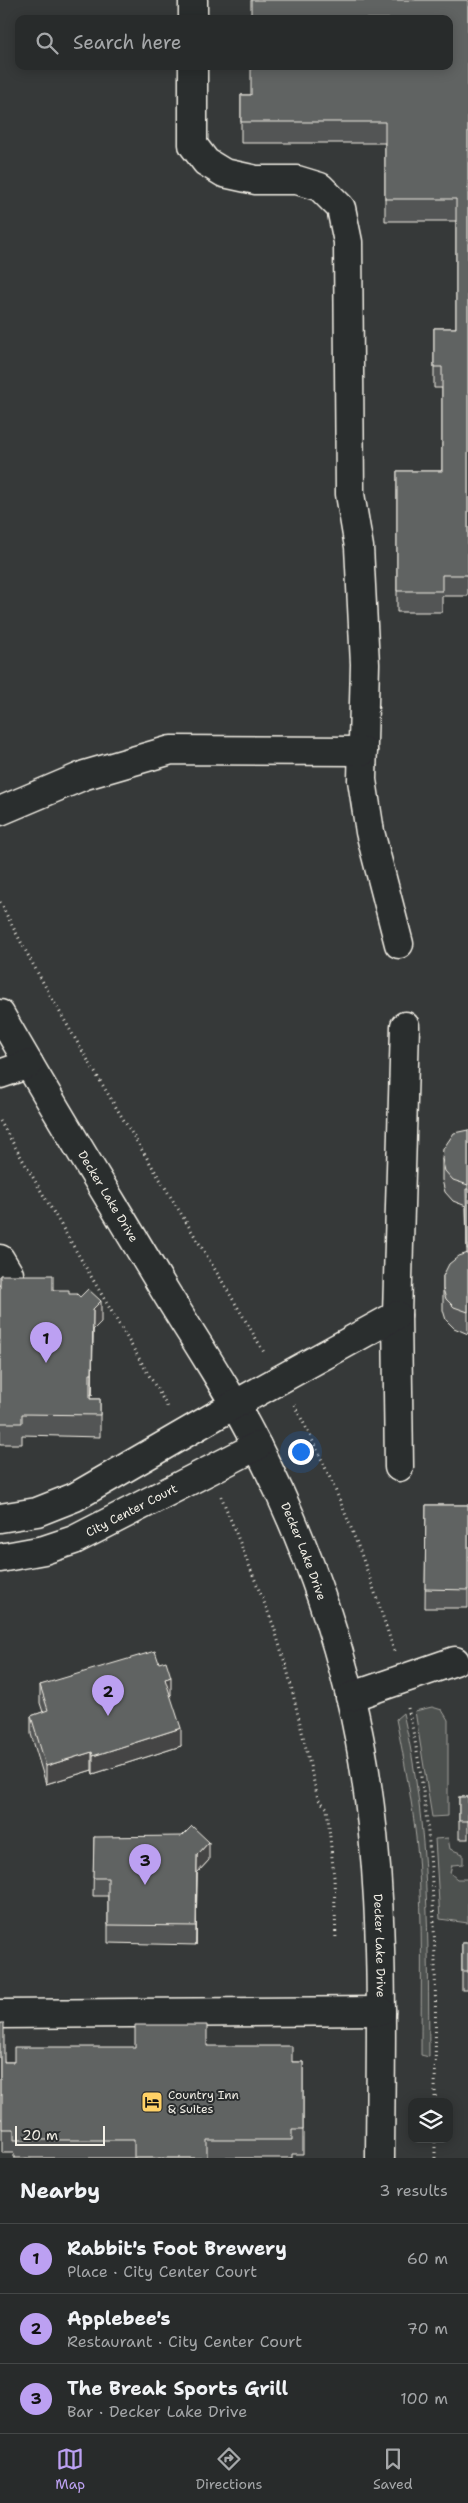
<!DOCTYPE html>
<meta charset="utf-8">
<style>
body{margin:0;font-family:"Shantell Sans",sans-serif;background:#343737;color:#f1f3f6}
.controls{position:absolute;right:15px;bottom:15px;display:grid;overflow:hidden;border-radius:10px;box-shadow:0 2px 12px #0003}
.controls button{width:45px;height:45px;display:grid;place-items:center;padding:0;border:0;border-bottom:1px solid #444747;background:#282b2b;color:#f1f3f6;font:25px sans-serif}
.scale{position:absolute;left:15px;bottom:12px;width:90px;box-sizing:border-box;padding-left:5px;border:2px solid #f4f1e8;border-top:0;font-size:14px;line-height:18px;white-space:nowrap;color:#f4f1e8;-webkit-text-stroke:4px #2a2d2e;paint-order:stroke}
.you{position:absolute;left:300px;top:1451px;width:18px;height:18px;margin:-12px;border:4px solid #fff;border-radius:50%;background:#1a73e8;box-shadow:0 0 0 8px #1a73e833}
.badge{display:grid;place-items:center;width:32px;height:32px;border-radius:50%;background:#bca0f2;color:#111;font-size:16px;font-weight:700}
.pin{position:absolute;translate:-50% -41px;filter:drop-shadow(0 1px 2px #0008)}
.pin::after{content:'';position:absolute;top:26px;width:18px;height:15px;background:inherit;clip-path:polygon(0 0,100% 0,50% 100%)}
.list{margin:0;padding:0;list-style:none}
h2{display:flex;justify-content:space-between;align-items:center;height:65px;margin:0;padding:0 20px;font-size:21px}
h2 small{font-size:16px;font-weight:400;color:#a5a7a9}
.list li{display:grid;grid-template-columns:32px 1fr auto;gap:15px;align-items:center;box-sizing:border-box;height:70px;padding:0 20px;border-top:1px solid #444747}
.list b{display:block;font-size:19px;white-space:nowrap}
.list p{margin:0;font-size:16px;white-space:nowrap;color:#a5a7a9}
.list em{font-size:16px;font-style:normal;color:#a5a7a9}
.icon{flex:none;width:28px;height:28px;fill:none;stroke:currentColor;stroke-width:2;stroke-linecap:round;stroke-linejoin:round}
.map{position:relative;flex:none;width:468px;height:2158px;overflow:hidden}
.search{position:absolute;background:#282b2b;box-shadow:0 2px 12px #0003;left:15px;right:15px;top:15px;height:55px;display:flex;align-items:center;gap:12px;box-sizing:border-box;padding:0 18px;border-radius:10px;color:#a5a7a9;font-size:19px}
.sheet{height:275px;background:#282b2b}
nav{display:flex;justify-content:space-around;align-items:center;box-sizing:border-box;height:70px;border-top:1px solid #444747;background:#282b2b;font-size:14px;color:#a5a7a9}
nav a{display:grid;justify-items:center;gap:2px}
nav .on{color:#bca0f2}
.map>svg:first-child{display:block}
.green{fill:#4e514f;stroke:#a1a19c}
.lines{fill:none;stroke-linecap:round;stroke-linejoin:round}
.minor-casing{stroke:#f4f1e8;stroke-width:31}
.path{stroke:#f4f1e8;stroke-width:3;stroke-dasharray:1 4;stroke-linecap:butt}
.minor{stroke:#2a2d2e;stroke-width:28}
.wall{fill:#535554;stroke:#f4f1e8}
.shaded-wall{fill:#444545;stroke:#f4f1e8}
.building{fill:#616362;stroke:#f4f1e8}
.labels{text-anchor:middle;dominant-baseline:central;stroke-width:4;stroke-linejoin:round;paint-order:stroke}
.street-label{font-size:12px;fill:#f4f1e8;stroke:#2a2d2e}
.poi-label{font-size:12px;fill:#f4f1e8;stroke:#2a2d2e;text-anchor:start}
</style>
<div class="map">
<svg width="468" height="2158" viewBox="0 0 468 2158">
<rect width="100%" height="100%" fill="#363939"/>
<filter id="ink" filterUnits="userSpaceOnUse"><feTurbulence type="fractalNoise" baseFrequency=".02" numOctaves="2"/><feDisplacementMap in="SourceGraphic" scale="10" xChannelSelector="R" yChannelSelector="G"/><feConvolveMatrix kernelMatrix="1 2 1 2 8 2 1 2 1" color-interpolation-filters="sRGB"/></filter>
<g filter="url(#ink)">
<!-- green -->
<g class="green">
<path d="M 432,1707 L 442,1710 L 448,1720 L 448,1816 L 432,1817 L 415,1711 Z"/>
<path d="M 403,1713 C 430,1826 428,1942 429,2057 L 421,2055 C 421,1989 423,1923 418,1857 C 414,1811 405,1764 396,1719 Z"/>
<path d="M 448,1838 L 450,1849 L 463,1854 L 463,1864 L 452,1865 L 450,1873 L 457,1879 L 468,1879 L 468,1923 L 440,1919 L 435,1839 Z"/>
</g>
<g class="lines">
<!-- minor casing -->
<g class="minor-casing">
<g id="minor">
<path d="M 193,19 L 193,0"/>
<path d="M 193,66 L 193,145 L 206,162 L 224,173 L 256,180 L 297,180 L 320,187 L 341,208 L 348,242 L 350,494 L 359,547 L 365,664 L 362,780 L 370,832 L 399,944"/>
<path d="M 0,811 L 85,775 L 171,750 L 363,751"/>
<path id="s1" d="M 0,1014 C 53,1107 110,1199 165,1291 C 196,1342 230,1392 257,1446 C 297,1524 329,1609 350,1695 C 387,1849 381,2001 380,2158"/>
<path d="M 0,1074 L 29,1064"/>
<path d="M 0,1259 L 9,1274"/>
<path d="M 399,1467 L 397,1315 L 405,1026"/>
<path d="M 0,1518 L 37,1512 L 75,1497 L 234,1405 L 397,1315"/>
<path id="s2" d="M 0,1558 L 44,1550 L 74,1540 L 257,1446"/>
<path d="M 350,1697 L 455,1661"/>
<path d="M 0,2014 L 381,2011"/>
</g>
</g>
<!-- path -->
<g class="path">
<path d="M 0,902 C 79,1057 178,1203 265,1354"/>
<path d="M 0,1121 L 167,1406 L 167,1410"/>
<path d="M 294,1405 C 337,1484 367,1565 394,1651"/>
<path d="M 221,1496 L 274,1627 L 288,1673 L 318,1799 L 327,1808 L 334,1877 L 336,1941"/>
<path d="M 408,1708 C 438,1838 436,1970 435,2102"/>
<path d="M 435,2158 L 435,2139"/>
</g>
<!-- minor -->
<use href="#minor" class="minor"/>
</g>
<!-- wall -->
<g class="wall">
<path d="M 468,0 L 468,596 L 442,596 L 442,612 L 397,612 L 397,471 L 442,471 L 442,388 L 434,388 L 434,328 L 456,328 L 456,221 L 385,221 L 385,143 L 241,143 L 241,95 L 251,95 Z"/>
<path d="M 468,1130 L 468,1334 L 454,1328 L 446,1320 L 443,1310 L 443,1276 L 467,1254 L 466,1206 L 453,1201 L 445,1192 L 442,1180 L 442,1159 Z"/>
<path d="M 0,1275 L 69,1294 L 101,1322 L 93,1330 L 92,1395 L 90,1395 L 90,1399 L 100,1399 L 100,1437 L 22,1435 L 22,1444 L 0,1444 Z"/>
<path d="M 426,1505 L 468,1505 L 468,1608 L 425,1608 Z"/>
<path d="M 159,1663 L 171,1695 L 170,1696 L 181,1746 L 93,1774 L 92,1770 L 46,1784 L 31,1734 L 31,1716 L 43,1712 L 40,1703 L 40,1685 Z"/>
<rect x="459" y="1797" width="9" height="42"/>
<path d="M 94,1837 L 209,1860 L 197,1873 L 196,1945 L 108,1943 L 108,1896 L 93,1896 Z"/>
<rect x="462" y="1943" width="6" height="47"/>
<path d="M 0,2023 L 4,2062 L 14,2062 L 207,2046 L 292,2062 L 303,2062 L 303,2154 L 292,2154 L 292,2158 L 14,2158 L 14,2153 L 2,2153 L 2,2119 L 0,2119 Z"/>
</g>
<!-- shaded-wall -->
<g class="shaded-wall">
<path d="M 101,1301 L 101,1322 L 93,1330 L 92,1395 L 93,1309 Z"/>
<path d="M 171,1677 L 171,1695 L 165,1697 L 165,1679 Z"/>
<path d="M 181,1728 L 181,1746 L 93,1774 L 93,1756 Z"/>
<path d="M 92,1752 L 92,1770 L 46,1784 L 46,1766 Z"/>
<path d="M 209,1842 L 209,1860 L 197,1873 L 196,1945 L 197,1855 Z"/>
</g>
<!-- building -->
<g class="building">
<path d="M 251,0 L 468,0 L 468,575 L 442,575 L 442,591 L 397,591 L 397,471 L 442,471 L 442,367 L 434,367 L 434,328 L 456,328 L 456,199 L 385,199 L 385,122 L 241,122 L 241,95 L 251,95 L 251,66 L 449,66 L 449,19 L 251,19 Z"/>
<path d="M 468,1130 L 468,1185 L 453,1180 L 445,1171 L 442,1159 L 443,1149 L 454,1133 Z"/>
<path d="M 466,1189 L 468,1189 L 468,1249 L 467,1249 Z"/>
<path d="M 468,1253 L 468,1312 L 454,1307 L 446,1299 L 443,1289 L 443,1276 L 449,1264 L 459,1256 Z"/>
<path d="M 0,1275 L 53,1275 L 53,1290 L 69,1290 L 69,1294 L 77,1294 L 80,1297 L 88,1289 L 101,1301 L 93,1309 L 92,1374 L 90,1374 L 90,1399 L 100,1399 L 100,1415 L 22,1414 L 22,1423 L 0,1423 Z"/>
<path d="M 426,1505 L 468,1505 L 468,1590 L 425,1589 Z"/>
<path d="M 155,1651 L 159,1663 L 166,1661 L 171,1677 L 165,1679 L 181,1728 L 93,1756 L 92,1752 L 46,1766 L 31,1716 L 48,1710 L 40,1685 Z"/>
<rect x="459" y="1797" width="9" height="24"/>
<path d="M 192,1826 L 209,1842 L 197,1855 L 196,1926 L 108,1925 L 108,1878 L 93,1878 L 94,1837 L 182,1836 Z"/>
<rect x="462" y="1943" width="6" height="28"/>
<path d="M 0,2023 L 4,2023 L 4,2062 L 14,2062 L 14,2047 L 135,2047 L 135,2025 L 207,2025 L 207,2046 L 292,2046 L 292,2062 L 303,2062 L 303,2130 L 292,2130 L 292,2140 L 207,2140 L 207,2158 L 134,2158 L 134,2140 L 14,2140 L 14,2129 L 2,2129 L 2,2095 L 0,2095 Z"/>
</g>
</g>
<!-- icons -->
<defs>
<g id="hotel-square" transform="scale(1.125)"><rect x="-9" y="-9" width="18" height="18" rx="4" fill="#ffd166" stroke="#2a2d2e"/><path d="M-6-4.5h1.5V1H6V5H4.5V3h-9V5H-6ZM-4 0a1.8 1.8 0 1 1 3.6 0ZM.5 0V-2.5h3Q6-2.5 6 0Z" fill="#111"/></g>
</defs>
<g fill-rule="evenodd">
<use href="#hotel-square" x="152" y="2102"/>
</g>
<g class="labels">
<!-- street labels -->
<g class="street-label">
<text stroke="none"><textPath href="#s1" startOffset="212">Decker Lake Drive</textPath></text>
<text stroke="none"><textPath href="#s2" startOffset="141">City Center Court</textPath></text>
<text stroke="none"><textPath href="#s1" startOffset="618">Decker Lake Drive</textPath></text>
<text stroke="none"><textPath href="#s1" startOffset="1022">Decker Lake Drive</textPath></text>
</g>
<!-- poi labels -->
<g class="poi-label">
<text x="168" y="2095">Country Inn<tspan x="168" dy="14">&amp; Suites</tspan></text>
</g>
</g>
</svg>
<div class="controls">
<button><svg class="icon" aria-label="layers" viewBox="0 0 24 24"><path d="M12 4l9 5-9 5-9-5zM3 14l9 5 9-5"/></svg></button>
</div>
<div class="scale">20 m</div>
<div class="you"></div>
<div class="pin badge" style="left:46px;top:1363px">1</div>
<div class="pin badge" style="left:108px;top:1716px">2</div>
<div class="pin badge" style="left:145px;top:1885px">3</div>
<div class="search"><svg class="icon" aria-label="search" viewBox="0 0 24 24"><circle cx="10" cy="10" r="6"/><path d="M15 15l6 6"/></svg>Search here</div>
</div>
<section class="sheet">
<h2>Nearby<small>3 results</small></h2>
<ul class="list">
<li><span class="badge">1</span><div><b>Rabbit's Foot Brewery</b><p>Place · City Center Court</p></div><em>60 m</em></li>
<li><span class="badge">2</span><div><b>Applebee's</b><p>Restaurant · City Center Court</p></div><em>70 m</em></li>
<li><span class="badge">3</span><div><b>The Break Sports Grill</b><p>Bar · Decker Lake Drive</p></div><em>100 m</em></li>
</ul>
</section>
<nav>
<a class="on"><svg class="icon" aria-label="map" viewBox="0 0 24 24"><path d="M3 6l6-2 6 2 6-2v14l-6 2-6-2-6 2zM9 4v14M15 6v14"/></svg>Map</a>
<a><svg class="icon" aria-label="directions" viewBox="0 0 24 24"><path d="M12 3l9 9-9 9-9-9zM9 14v-3h6M13 9l2 2-2 2"/></svg>Directions</a>
<a><svg class="icon" aria-label="saved" viewBox="0 0 24 24"><path d="M7 4h10v16l-5-4-5 4z"/></svg>Saved</a>
</nav>
